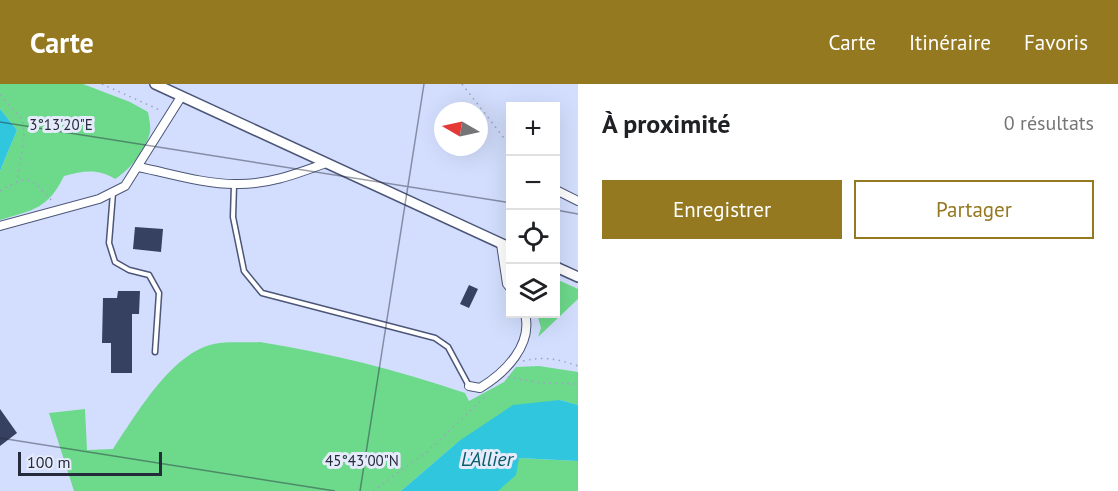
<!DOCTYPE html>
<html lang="fr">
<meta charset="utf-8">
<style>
body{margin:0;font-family:"PT Sans",sans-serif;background:#f6f6f6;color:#202124}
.controls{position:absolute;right:18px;top:18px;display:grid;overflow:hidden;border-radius:0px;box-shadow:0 6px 24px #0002}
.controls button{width:54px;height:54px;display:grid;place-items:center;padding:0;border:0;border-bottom:2px solid #e0e0e0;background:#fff;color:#202124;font:30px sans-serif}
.compass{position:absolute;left:434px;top:18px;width:54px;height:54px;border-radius:50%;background:#fff;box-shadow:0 6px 24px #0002;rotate:279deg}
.scale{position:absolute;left:18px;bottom:15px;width:144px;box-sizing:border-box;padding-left:6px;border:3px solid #262b3b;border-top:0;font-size:16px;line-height:21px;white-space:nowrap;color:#262b3b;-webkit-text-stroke:4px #e6ebfc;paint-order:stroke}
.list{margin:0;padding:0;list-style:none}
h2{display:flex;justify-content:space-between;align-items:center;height:78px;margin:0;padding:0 24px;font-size:26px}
h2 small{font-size:20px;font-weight:400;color:#757577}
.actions{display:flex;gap:12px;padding:18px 24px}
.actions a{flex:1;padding:14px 0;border:2px solid #947920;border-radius:0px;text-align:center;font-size:21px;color:#947920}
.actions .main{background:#947920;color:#fff}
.icon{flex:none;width:33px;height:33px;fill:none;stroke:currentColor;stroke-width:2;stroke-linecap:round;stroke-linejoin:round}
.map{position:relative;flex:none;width:578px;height:407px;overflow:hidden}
header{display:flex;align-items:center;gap:36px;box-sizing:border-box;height:84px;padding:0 30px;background:#947920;color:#fff}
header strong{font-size:28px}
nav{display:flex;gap:33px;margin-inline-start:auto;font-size:21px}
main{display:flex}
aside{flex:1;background:#fff}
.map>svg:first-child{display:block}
.green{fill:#6dd98b}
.water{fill:#2fc6de}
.building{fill:#364061}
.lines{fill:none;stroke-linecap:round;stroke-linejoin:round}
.service-casing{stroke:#4b5678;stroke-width:7}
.minor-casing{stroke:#4b5678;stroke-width:10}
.tertiary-casing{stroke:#4b5678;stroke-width:12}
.path{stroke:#9ba4bf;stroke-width:1.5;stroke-dasharray:1.5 4.5;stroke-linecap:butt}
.service{stroke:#fff;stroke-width:4}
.minor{stroke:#fff;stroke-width:8}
.tertiary{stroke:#fff;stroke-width:9}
.ticks{fill:none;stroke:#262b3b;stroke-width:1.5;stroke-opacity:0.45}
.labels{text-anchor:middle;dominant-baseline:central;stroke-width:6;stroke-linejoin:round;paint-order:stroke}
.water-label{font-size:20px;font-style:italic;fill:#0a5d6a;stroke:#e6ebfc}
.ticks-label{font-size:15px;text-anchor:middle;fill:#262b3b;stroke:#e6ebfc;stroke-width:6;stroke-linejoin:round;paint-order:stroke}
</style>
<header>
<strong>Carte</strong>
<nav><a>Carte</a><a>Itinéraire</a><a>Favoris</a></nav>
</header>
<main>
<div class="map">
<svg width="578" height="407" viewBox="0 0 578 407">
<rect width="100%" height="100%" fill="#d3defe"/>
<!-- green -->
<g class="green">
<path d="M 0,0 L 83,0 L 130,18 L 148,28 C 149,34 151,42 150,48 C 146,65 130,86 115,95 C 98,84 83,87 64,92 C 48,125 33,126 0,136 L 0,87 L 17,46 L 0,25 Z"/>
<path d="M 556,195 L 578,205 L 578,215 L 538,253 L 541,244 L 537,230 L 556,230 Z"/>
<path d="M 260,258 C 330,269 398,286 465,309 L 469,317 L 504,298 L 516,283 L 539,282 L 578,288 L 578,321 L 560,316 L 459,357 L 401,407 L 74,407 L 49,329 L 85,325 L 87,366 L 113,365 C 136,331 171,269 214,260 C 228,257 245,259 260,258 Z"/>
<path d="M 519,374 L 578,377 L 578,407 L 498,407 Z"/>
</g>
<!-- water -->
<g class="water">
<path d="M 0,25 L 17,46 L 0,87 Z"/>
<path d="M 560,316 L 578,321 L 578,377 L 519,374 L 516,391 L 498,407 L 401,407 L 459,357 L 513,321 Z"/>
</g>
<!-- building -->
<g class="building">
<path d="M 135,143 L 163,145 L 161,168 L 133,165 Z"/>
<path d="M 469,201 L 478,205 L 469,224 L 460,220 Z"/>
<path d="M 118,207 L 140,207 L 139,230 L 132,230 L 132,289 L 111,289 L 111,259 L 102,259 L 103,214 L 117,214 Z"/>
<path d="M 0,325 L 17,349 L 0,362 Z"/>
</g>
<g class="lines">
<!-- service casing -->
<g class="service-casing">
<g id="service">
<path d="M 234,101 L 233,133 L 244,187 L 262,209 L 435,254 L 448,263 L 469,302"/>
<path d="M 113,109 L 109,159 L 115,178 L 129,186 L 149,191 L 159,209 L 155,268"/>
</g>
</g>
<!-- minor casing -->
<g class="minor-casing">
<g id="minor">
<path d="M 138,83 C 169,89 203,100 235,100 C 267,101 296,90 326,79"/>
<path d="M 556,106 L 578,117"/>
<path d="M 0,142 L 99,115 L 125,102 L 181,13"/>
<path d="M 501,160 L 507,200 L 511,205"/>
<path d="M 469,302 L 480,304 C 505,289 533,261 525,230"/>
</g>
</g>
<!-- tertiary casing -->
<g class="tertiary-casing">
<g id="tertiary">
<path d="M 155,0 L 511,164"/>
<path d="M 556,183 L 578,193"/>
</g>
</g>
<!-- path -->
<g class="path">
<path d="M 102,0 L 162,27"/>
<path d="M 462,0 L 511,63"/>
<path d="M 0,11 L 23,36 L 24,56 L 17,96"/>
<path d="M 0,107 C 31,88 31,95 54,119"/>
<path d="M 523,277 C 544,272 558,275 578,282"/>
<path d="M 508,293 L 541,299 L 578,300"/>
<path d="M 373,407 L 428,367 L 487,311"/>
</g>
<!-- service -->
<use href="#service" class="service"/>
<!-- minor -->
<use href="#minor" class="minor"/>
<!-- tertiary -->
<use href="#tertiary" class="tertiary"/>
</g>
<!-- ticks -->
<path class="ticks" d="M 0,38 L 511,119M 556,126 L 578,130M 0,354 L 335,407M 360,407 L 424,0"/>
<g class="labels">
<!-- water labels -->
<g class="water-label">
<text x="487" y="375">L'Allier</text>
</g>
</g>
<g class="ticks-label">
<text x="61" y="46">3°13'20"E</text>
<text x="362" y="382">45°43'00"N</text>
</g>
</svg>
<div class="controls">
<button>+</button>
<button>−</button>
<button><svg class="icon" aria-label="locate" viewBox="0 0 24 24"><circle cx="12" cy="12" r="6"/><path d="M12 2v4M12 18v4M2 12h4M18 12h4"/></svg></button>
<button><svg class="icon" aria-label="layers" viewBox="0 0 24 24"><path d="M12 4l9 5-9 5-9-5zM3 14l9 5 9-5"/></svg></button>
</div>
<svg class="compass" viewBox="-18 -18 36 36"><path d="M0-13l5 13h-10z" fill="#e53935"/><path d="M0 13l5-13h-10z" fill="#757577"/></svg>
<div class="scale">100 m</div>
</div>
<aside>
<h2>À proximité<small>0 résultats</small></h2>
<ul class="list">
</ul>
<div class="actions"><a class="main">Enregistrer</a><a>Partager</a></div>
</aside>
</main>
